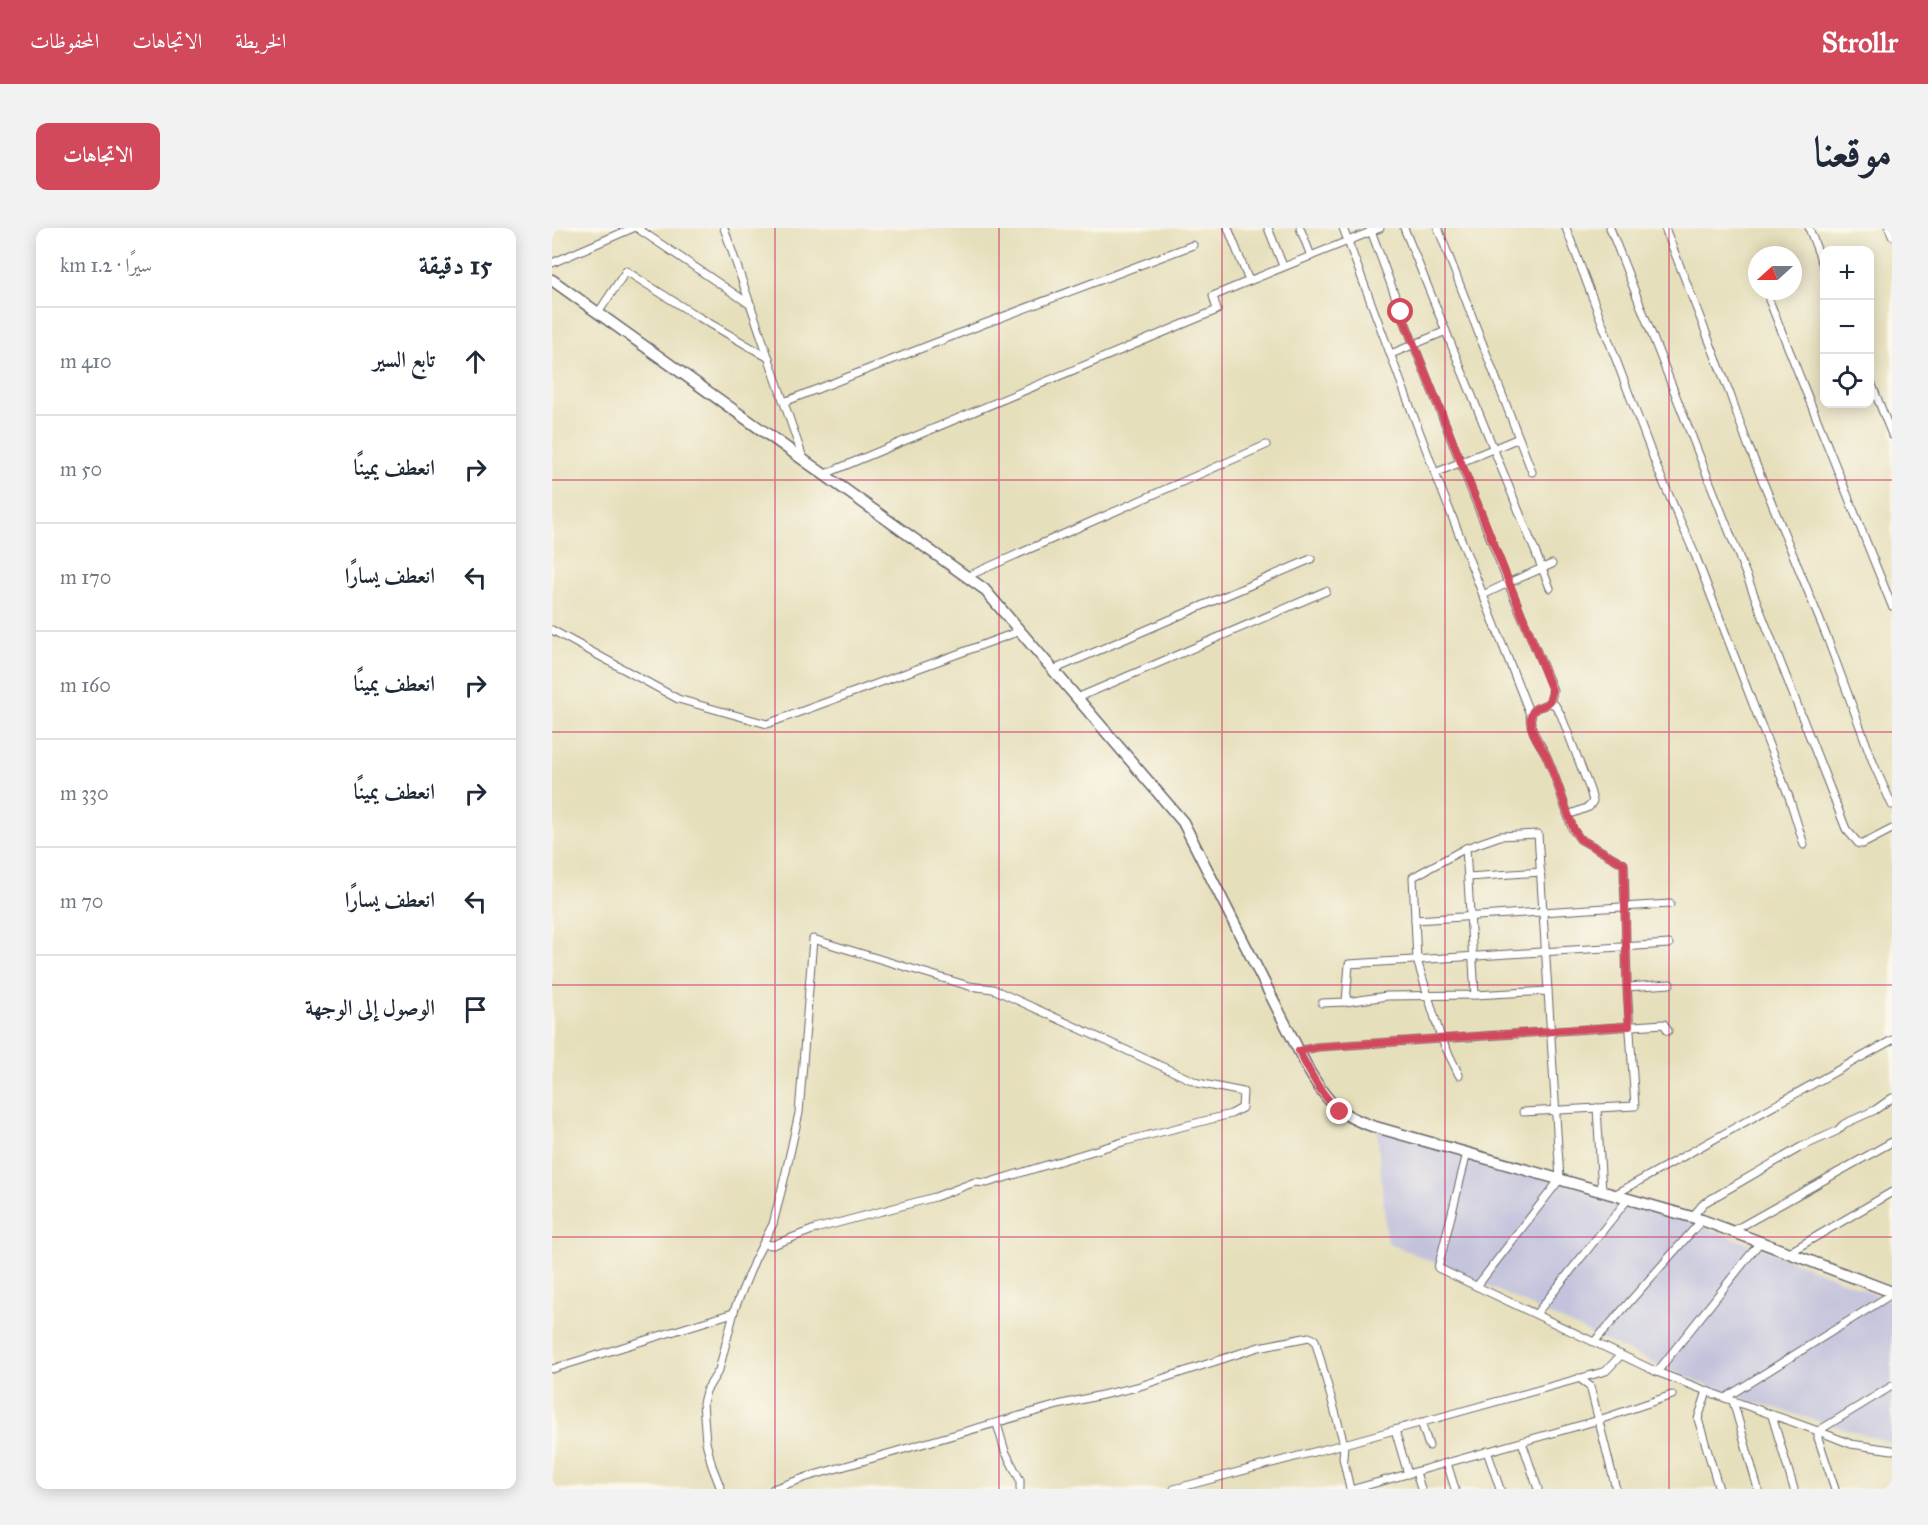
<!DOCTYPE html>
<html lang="ar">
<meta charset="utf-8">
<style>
body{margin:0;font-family:"IM FELL Great Primer",Amiri,serif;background:#f2f2f3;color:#1f2937;direction:rtl}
.controls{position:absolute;right:18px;top:18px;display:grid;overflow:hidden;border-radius:12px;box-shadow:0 3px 15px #0003}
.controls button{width:54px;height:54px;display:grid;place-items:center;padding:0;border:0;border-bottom:2px solid #e0e1e3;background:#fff;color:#1f2937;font:30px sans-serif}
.compass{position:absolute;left:1196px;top:18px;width:54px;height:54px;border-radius:50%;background:#fff;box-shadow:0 3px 15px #0003;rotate:249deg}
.stop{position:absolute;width:18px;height:18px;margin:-14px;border:4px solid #d1495b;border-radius:50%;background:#fff}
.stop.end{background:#d1495b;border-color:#fff;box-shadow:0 2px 6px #0008}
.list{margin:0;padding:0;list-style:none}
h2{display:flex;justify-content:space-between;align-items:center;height:78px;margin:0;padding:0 24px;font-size:26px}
h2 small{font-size:20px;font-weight:400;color:#747a83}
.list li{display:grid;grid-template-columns:39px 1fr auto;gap:18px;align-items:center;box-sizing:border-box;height:108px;padding:0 24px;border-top:2px solid #e0e1e3}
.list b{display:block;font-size:22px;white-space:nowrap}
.list em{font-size:20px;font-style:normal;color:#747a83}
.icon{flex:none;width:33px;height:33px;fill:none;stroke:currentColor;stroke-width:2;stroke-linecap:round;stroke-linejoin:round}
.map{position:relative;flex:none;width:1340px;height:1261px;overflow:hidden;direction:ltr;border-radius:12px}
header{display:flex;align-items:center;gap:36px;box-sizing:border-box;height:84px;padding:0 30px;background:#d1495b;color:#fff}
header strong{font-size:28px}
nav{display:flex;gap:33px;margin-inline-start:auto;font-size:21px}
.intro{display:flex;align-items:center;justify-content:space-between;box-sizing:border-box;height:144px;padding:0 36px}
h1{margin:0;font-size:42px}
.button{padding:15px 27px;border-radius:12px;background:#d1495b;color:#fff;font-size:21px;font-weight:700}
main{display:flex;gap:36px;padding:0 36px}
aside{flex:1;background:#fff;border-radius:12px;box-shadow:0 3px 15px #0003}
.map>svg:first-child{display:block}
.industrial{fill:#c2c2dc}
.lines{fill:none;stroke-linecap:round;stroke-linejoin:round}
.street-casing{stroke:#676468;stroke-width:9}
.secondary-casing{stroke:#676468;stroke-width:13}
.street{stroke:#fff;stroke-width:7}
.secondary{stroke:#fff;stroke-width:10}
.route{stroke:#d1495b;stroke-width:8}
.grid{fill:none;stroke:#c2185b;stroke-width:1.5;stroke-opacity:0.55}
</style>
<header>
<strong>Strollr</strong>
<nav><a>الخريطة</a><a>الاتجاهات</a><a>المحفوظات</a></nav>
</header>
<div class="intro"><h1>موقعنا</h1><a class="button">الاتجاهات</a></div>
<main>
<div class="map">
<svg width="1340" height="1261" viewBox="0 0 1340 1261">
<rect width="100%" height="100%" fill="#fbf7ec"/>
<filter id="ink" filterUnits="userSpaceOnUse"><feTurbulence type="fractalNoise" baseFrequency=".0167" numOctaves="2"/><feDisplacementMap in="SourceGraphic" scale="12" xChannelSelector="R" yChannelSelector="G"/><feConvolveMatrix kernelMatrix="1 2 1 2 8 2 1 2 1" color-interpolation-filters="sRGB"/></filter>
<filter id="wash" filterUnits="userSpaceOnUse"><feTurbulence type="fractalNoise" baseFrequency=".008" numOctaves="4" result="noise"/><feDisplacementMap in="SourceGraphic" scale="24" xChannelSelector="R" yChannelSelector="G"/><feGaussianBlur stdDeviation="1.35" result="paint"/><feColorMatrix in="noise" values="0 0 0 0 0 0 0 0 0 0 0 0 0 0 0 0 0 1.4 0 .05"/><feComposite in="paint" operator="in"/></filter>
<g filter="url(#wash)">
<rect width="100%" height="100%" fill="#e6dfbb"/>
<!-- industrial -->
<path class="industrial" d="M 825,901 L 1117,986 L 1214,1022 L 1340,1073 L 1340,1215 L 1185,1169 L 1101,1135 L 949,1064 L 835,1014 Z"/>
</g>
<g filter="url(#ink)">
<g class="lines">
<!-- street casing -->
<g class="street-casing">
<g id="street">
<path d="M 85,0 L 199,77"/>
<path d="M 172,0 L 251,230"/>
<path d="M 676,0 L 697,53 L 828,0"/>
<path d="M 716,0 L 731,38"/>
<path d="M 748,0 L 759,28"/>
<path d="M 791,0 L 883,245 L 979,489"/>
<path d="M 818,0 L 849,84 L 956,355 L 931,367"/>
<path d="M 852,0 L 998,360"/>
<path d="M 886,0 L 980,244"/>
<path d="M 1014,0 L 1106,242 L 1144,329 L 1237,569 L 1252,617"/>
<path d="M 1058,0 L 1294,601 L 1307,616 L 1311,616 L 1340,601"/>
<path d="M 1113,0 L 1178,166 L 1196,217 L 1276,412 L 1322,537 L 1340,577"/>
<path d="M 1257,0 L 1272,40"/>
<path d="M 1337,0 L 1340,8"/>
<path d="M 0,35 L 81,0"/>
<path d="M 1217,72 L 1340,378"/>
<path d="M 46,85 L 74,43 L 140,85 L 217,130"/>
<path d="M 839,126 L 894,103"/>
<path d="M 1318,152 L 1340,207"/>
<path d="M 232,174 L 429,97 L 641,17"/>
<path d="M 883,245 L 967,210"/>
<path d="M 273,246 L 665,82 L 661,68 L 697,53"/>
<path d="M 416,348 L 714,217"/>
<path d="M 0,402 L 126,471 L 215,496 L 468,403"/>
<path d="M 501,442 L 759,331"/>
<path d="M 525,470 L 774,363"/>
<path d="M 997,475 L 1003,477 L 1009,487 L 1038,562 L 1041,573 L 1037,579 L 1016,587"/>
<path d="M 914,620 L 923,767"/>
<path d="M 916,649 L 989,644"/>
<path d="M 863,692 L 1118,676"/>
<path d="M 1075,759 L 1118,756"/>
<path d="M 794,774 L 797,736 L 1117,716"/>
<path d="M 770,775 L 794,774 L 835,768 L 923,767 L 996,763"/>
<path d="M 747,823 L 765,819 L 1112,796 L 1116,803"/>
<path d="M 907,847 L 889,810 L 865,732 L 861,649 L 914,620 L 948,608 L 986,606 L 1008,951 L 925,1058"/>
<path d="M 1045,880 L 1050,963"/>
<path d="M 971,884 L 1083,878 L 1075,759 L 1072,636 L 1028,611 L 1021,602 C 1012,577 1005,551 994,527 C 989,516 976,501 979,488 C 982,473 999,485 1001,462 L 956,355 L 1000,336"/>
<path d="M 915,925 L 886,1040 L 1105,1144 L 1173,1170 L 1266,1203 L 1299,1216 L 1340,1222"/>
<path d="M 1062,967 L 1340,812"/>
<path d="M 1140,989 L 1152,975 L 1249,919 L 1285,903 L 1292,896 L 1323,882 L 1340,870"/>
<path d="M 1181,1003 L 1340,914"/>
<path d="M 1238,1024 L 1340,964"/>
<path d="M 984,1086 L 1076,971"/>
<path d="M 1042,1114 L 1150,992"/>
<path d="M 0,1141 L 181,1085"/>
<path d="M 1105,1144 L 1209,1013"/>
<path d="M 1027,1150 L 1038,1158 L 1064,1261"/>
<path d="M 1155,1163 L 1146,1191 L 1167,1261"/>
<path d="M 1173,1170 L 1340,1066"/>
<path d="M 1181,1173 L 1206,1261"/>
<path d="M 1220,1188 L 1242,1261"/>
<path d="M 869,1194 L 877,1218"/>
<path d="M 445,1196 L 453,1223 L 468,1252 L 468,1261"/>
<path d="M 843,1202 L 856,1246"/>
<path d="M 970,1214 L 986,1261"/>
<path d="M 935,1223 L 948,1261"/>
<path d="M 895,1235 L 903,1261"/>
<path d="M 864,1244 L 869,1261"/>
<path d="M 169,1261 L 160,1238 L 154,1214 L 151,1175 L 154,1163 L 167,1142 L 183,1080 L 203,1031 L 221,996 L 233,948 L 247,885 L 261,711 L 417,758 L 441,761 L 646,855 L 691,864 L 690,880 L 679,886 L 574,913 L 435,955 L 423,954 L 383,969 L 263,1001 L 221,1017 L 211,1016"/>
<path d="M 221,1261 L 255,1249 L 506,1177 L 585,1159 L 707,1119 L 757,1109 L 763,1112 L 792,1216 L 791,1230 L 798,1261"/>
<path d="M 622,1261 L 792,1216 L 1054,1143 L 1069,1127"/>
<path d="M 802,1261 L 1047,1192 L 1120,1167"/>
<path d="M 1283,1261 L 1266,1210 L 1266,1203 L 1340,1158"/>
</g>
</g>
<!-- secondary casing -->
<g class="secondary-casing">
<path id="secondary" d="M 0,52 L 432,361 L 631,594 L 757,843 C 775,873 786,887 820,898 L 1150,992 L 1340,1064"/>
</g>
<!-- street -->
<use href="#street" class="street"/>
<!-- secondary -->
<use href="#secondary" class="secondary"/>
</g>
</g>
<g class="lines" filter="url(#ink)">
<!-- route -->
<path class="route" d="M 788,884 C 769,867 758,845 747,823 L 765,819 L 1077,798 L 1075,759 L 1072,636 L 1028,611 L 1022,602 C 1012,577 1005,551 994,527 C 988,516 976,502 979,488 C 982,473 999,485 1000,462 L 849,84"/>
</g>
<!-- grid -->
<path class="grid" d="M 223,0 L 223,1261M 447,0 L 447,1261M 670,0 L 670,1261M 893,0 L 893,1261M 1117,0 L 1117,1261M 0,252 L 1340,252M 0,504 L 1340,504M 0,757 L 1340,757M 0,1009 L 1340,1009"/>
</svg>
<div class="controls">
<button>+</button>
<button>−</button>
<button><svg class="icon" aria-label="locate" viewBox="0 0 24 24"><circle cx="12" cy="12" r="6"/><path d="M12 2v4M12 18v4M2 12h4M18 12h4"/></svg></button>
</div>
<svg class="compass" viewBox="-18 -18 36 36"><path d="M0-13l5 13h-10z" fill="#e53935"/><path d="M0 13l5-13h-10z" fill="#747a83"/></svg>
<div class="stop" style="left:849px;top:84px"></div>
<div class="stop end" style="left:788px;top:884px"></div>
</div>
<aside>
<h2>15 دقيقة<small>سيرًا · 1.2 km</small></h2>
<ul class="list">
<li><svg class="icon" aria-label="ahead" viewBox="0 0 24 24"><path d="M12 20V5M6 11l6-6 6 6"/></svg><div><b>تابع السير</b></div><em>410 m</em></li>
<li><svg class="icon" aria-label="right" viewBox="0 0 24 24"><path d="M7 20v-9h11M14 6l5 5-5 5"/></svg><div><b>انعطف يمينًا</b></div><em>50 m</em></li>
<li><svg class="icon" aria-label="left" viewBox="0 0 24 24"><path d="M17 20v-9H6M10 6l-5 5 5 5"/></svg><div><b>انعطف يسارًا</b></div><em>170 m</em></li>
<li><svg class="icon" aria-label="right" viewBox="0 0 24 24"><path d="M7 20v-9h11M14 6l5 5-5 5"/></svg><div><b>انعطف يمينًا</b></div><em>160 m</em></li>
<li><svg class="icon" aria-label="right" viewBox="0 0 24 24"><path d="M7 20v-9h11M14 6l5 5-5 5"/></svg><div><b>انعطف يمينًا</b></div><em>330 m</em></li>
<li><svg class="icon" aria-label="left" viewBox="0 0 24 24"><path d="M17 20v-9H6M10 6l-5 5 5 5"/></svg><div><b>انعطف يسارًا</b></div><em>70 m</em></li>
<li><svg class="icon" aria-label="arrive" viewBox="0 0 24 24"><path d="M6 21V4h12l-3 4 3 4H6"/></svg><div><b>الوصول إلى الوجهة</b></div></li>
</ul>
</aside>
</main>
